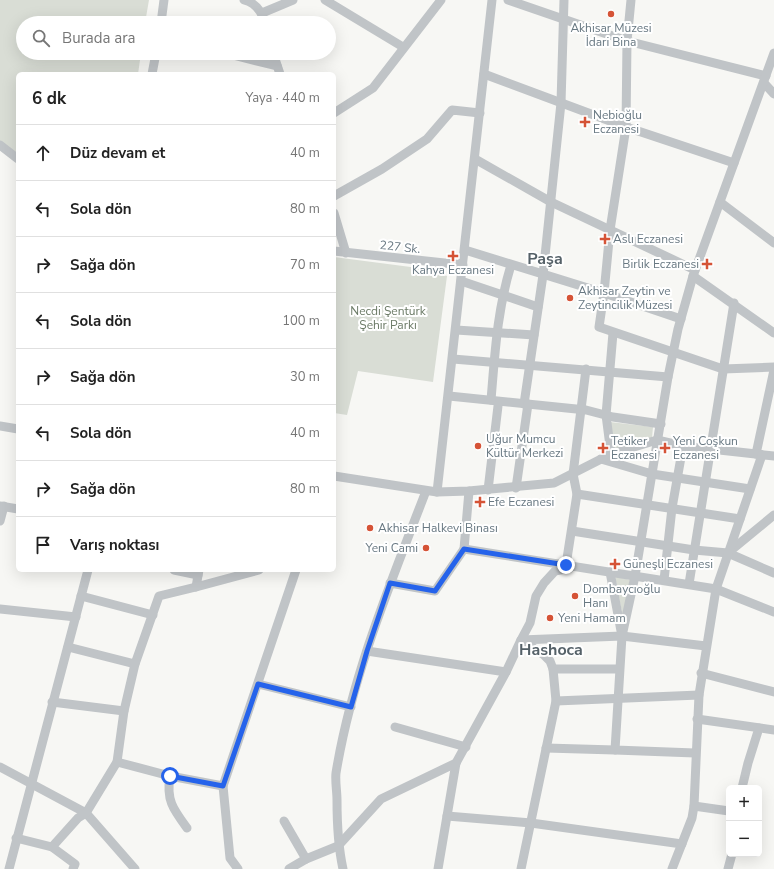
<!DOCTYPE html>
<html lang="tr">
<meta charset="utf-8">
<style>
body{margin:0;font-family:"Nunito Sans",sans-serif;background:#f6f6f6;color:#222}
.controls{position:absolute;right:12px;bottom:12px;display:grid;overflow:hidden;border-radius:6px;box-shadow:0 4px 16px #0002}
.controls button{width:36px;height:36px;display:grid;place-items:center;padding:0;border:0;border-bottom:1px solid #e0e0e0;background:#fff;color:#222;font:20px sans-serif}
.stop{position:absolute;width:12px;height:12px;margin:-9px;border:3px solid #2563eb;border-radius:50%;background:#fff}
.stop.end{background:#2563eb;border-color:#fff;box-shadow:0 1px 4px #0008}
.list{margin:0;padding:0;list-style:none}
h2{display:flex;justify-content:space-between;align-items:center;height:52px;margin:0;padding:0 16px;font-size:17px}
h2 small{font-size:13px;font-weight:400;color:#767676}
.list li{display:grid;grid-template-columns:26px 1fr auto;gap:12px;align-items:center;box-sizing:border-box;height:56px;padding:0 16px;border-top:1px solid #e0e0e0}
.list b{display:block;font-size:15px;white-space:nowrap}
.list em{font-size:13px;font-style:normal;color:#767676}
.icon{flex:none;width:22px;height:22px;fill:none;stroke:currentColor;stroke-width:2;stroke-linecap:round;stroke-linejoin:round}
.map{position:relative;flex:none;width:774px;height:869px;overflow:hidden}
.search{position:absolute;background:#fff;box-shadow:0 4px 16px #0002;left:16px;top:16px;width:320px;height:44px;display:flex;align-items:center;gap:10px;box-sizing:border-box;padding:0 14px;border-radius:22px;color:#767676;font-size:15px}
.panel{position:absolute;background:#fff;box-shadow:0 4px 16px #0002;left:16px;top:72px;width:320px;height:500px;border-radius:6px}
.map>svg:first-child{display:block}
.green{fill:#d9ddd5}
.lines{fill:none;stroke-linecap:round;stroke-linejoin:round}
.minor{stroke:#c0c4c7;stroke-width:9}
.route{stroke:#2563eb;stroke-width:5}
.poi-dot{fill:#d55336;stroke:#fff;stroke-width:1.5}
.labels{text-anchor:middle;dominant-baseline:central;stroke-width:4;stroke-linejoin:round;paint-order:stroke}
.poi-label{font-size:12px;fill:#687882;stroke:#fff;text-anchor:start}
.street-label{font-size:12px;fill:#687882;stroke:#fff}
.park-label{font-size:12px;fill:#6b7a66;stroke:#fff}
.district-label{font-size:16px;font-weight:bold;fill:#556168;stroke:#fff}
</style>
<div class="map">
<svg width="774" height="869" viewBox="0 0 774 869">
<rect width="100%" height="100%" fill="#f7f7f4"/>
<!-- green -->
<g class="green">
<path d="M 0,0 L 149,0 L 145,23 L 23,23 L 23,53 L 141,53 L 138,74 L 18,74 L 18,158 L 0,143 Z"/>
<path d="M 334,257 L 426,269 L 447,276 L 433,382 L 358,371 L 347,415 L 334,413 Z"/>
<path d="M 610,422 L 653,427 L 652,438 L 613,450 Z"/>
<path d="M 615,576 L 630,580 L 623,618 Z"/>
</g>
<g class="lines">
<!-- minor -->
<g class="minor">
<path d="M 244,0 C 256,3 262,12 265,23"/>
<path d="M 325,0 L 403,47"/>
<path d="M 508,0 L 627,41 L 766,76"/>
<path d="M 631,0 L 627,41 L 626,127 L 610,230 L 604,293 L 599,327 L 723,369 L 774,367"/>
<path d="M 262,13 L 293,0"/>
<path d="M 161,23 L 164,0"/>
<path d="M 225,53 L 277,66"/>
<path d="M 273,53 L 280,74"/>
<path d="M 152,74 L 156,53"/>
<path d="M 484,74 L 626,127 L 734,163"/>
<path d="M 764,83 L 774,94"/>
<path d="M 334,113 L 373,88 L 441,0"/>
<path d="M 0,145 L 18,159"/>
<path d="M 475,159 L 551,202 L 695,270"/>
<path d="M 334,196 L 382,169 L 427,139 L 452,110 L 480,113"/>
<path d="M 720,202 L 774,243"/>
<path d="M 334,213 L 346,253"/>
<path d="M 465,250 L 604,293 L 681,319"/>
<path d="M 334,251 L 463,265"/>
<path d="M 693,276 L 774,333"/>
<path d="M 461,281 L 538,307"/>
<path d="M 456,330 L 534,335"/>
<path d="M 453,359 L 668,377"/>
<path d="M 449,396 L 586,410 L 613,417 L 661,424"/>
<path d="M 491,400 C 495,353 497,311 511,265"/>
<path d="M 524,404 L 543,275 L 561,103 L 564,0"/>
<path d="M 0,426 L 18,429"/>
<path d="M 611,454 L 606,415 L 613,333"/>
<path d="M 756,454 L 774,370"/>
<path d="M 601,459 L 652,474 L 750,489"/>
<path d="M 334,476 L 437,492 L 469,491 L 554,483 L 611,454 L 657,440 L 683,446 L 774,456"/>
<path d="M 516,488 L 528,404"/>
<path d="M 488,490 L 498,406"/>
<path d="M 469,491 L 464,549 L 716,589 L 774,612"/>
<path d="M 437,492 L 492,0"/>
<path d="M 577,494 L 740,519"/>
<path d="M 0,506 L 18,509"/>
<path d="M 0,521 L 4,506"/>
<path d="M 572,531 L 694,550 L 728,553 L 774,573"/>
<path d="M 729,552 L 774,515"/>
<path d="M 566,565 L 577,494 L 573,474 L 586,369"/>
<path d="M 174,570 L 198,575"/>
<path d="M 199,570 L 196,587 L 259,570"/>
<path d="M 610,572 L 621,631"/>
<path d="M 664,580 L 672,508 L 683,446"/>
<path d="M 390,583 L 435,591 L 464,549"/>
<path d="M 689,584 L 734,303"/>
<path d="M 81,596 L 153,615"/>
<path d="M 0,609 L 76,617"/>
<path d="M 68,647 L 135,664"/>
<path d="M 367,651 L 506,672"/>
<path d="M 553,669 L 618,669"/>
<path d="M 701,673 L 774,692"/>
<path d="M 258,684 L 351,707"/>
<path d="M 556,701 L 699,695"/>
<path d="M 52,702 L 124,711"/>
<path d="M 697,719 L 774,730"/>
<path d="M 395,727 L 466,747"/>
<path d="M 546,748 L 615,750"/>
<path d="M 695,753 L 615,750 L 622,636 L 635,576 L 668,377 L 678,329 L 693,276 L 774,53"/>
<path d="M 117,762 L 170,776 L 223,786 L 296,570"/>
<path d="M 0,767 L 86,813 L 135,869"/>
<path d="M 170,776 C 166,800 173,809 187,828"/>
<path d="M 223,786 L 230,858 L 238,869"/>
<path d="M 742,788 L 748,763 L 759,728"/>
<path d="M 694,806 L 729,811"/>
<path d="M 447,816 L 531,823 L 682,844"/>
<path d="M 284,821 L 306,859"/>
<path d="M 16,838 L 52,847 L 78,818 L 86,813 L 117,762 L 124,711 L 135,664 L 159,596 L 196,587"/>
<path d="M 52,847 L 75,864 L 73,869"/>
<path d="M 9,869 L 88,570"/>
<path d="M 289,869 L 306,859 L 338,846 L 381,799 L 456,763 L 506,672 L 521,640 L 622,636 L 706,646"/>
<path d="M 343,869 C 338,846 337,824 337,800 C 337,791 335,781 336,773 C 352,675 391,582 426,491"/>
<path d="M 438,869 L 456,763"/>
<path d="M 521,869 L 556,701 L 553,669 L 550,661 L 544,655 L 521,640 L 530,623 L 536,596 L 544,583 L 555,571 L 570,568"/>
<path d="M 672,869 L 692,818 L 694,806 L 699,695 L 716,589 L 762,455"/>
<path d="M 728,869 L 732,854"/>
</g>
</g>
<g class="lines">
<!-- route -->
<path class="route" d="M 170,776 L 223,786 L 258,684 L 351,707 L 367,651 L 390,583 L 435,591 L 464,549 L 566,565"/>
</g>
<!-- markers -->
<g class="poi-dot">
<circle cx="611" cy="14" r="4"/>
<path d="M583 116h4v4h4v4h-4v4h-4v-4h-4v-4h4z"/>
<path d="M603 233h4v4h4v4h-4v4h-4v-4h-4v-4h4z"/>
<path d="M451 250h4v4h4v4h-4v4h-4v-4h-4v-4h4z"/>
<path d="M705 258h4v4h4v4h-4v4h-4v-4h-4v-4h4z"/>
<circle cx="570" cy="298" r="4"/>
<circle cx="478" cy="446" r="4"/>
<path d="M601 442h4v4h4v4h-4v4h-4v-4h-4v-4h4z"/>
<path d="M663 442h4v4h4v4h-4v4h-4v-4h-4v-4h4z"/>
<path d="M478 496h4v4h4v4h-4v4h-4v-4h-4v-4h4z"/>
<circle cx="370" cy="528" r="4"/>
<circle cx="426" cy="548" r="4"/>
<path d="M613 558h4v4h4v4h-4v4h-4v-4h-4v-4h4z"/>
<circle cx="575" cy="596" r="4"/>
<circle cx="550" cy="618" r="4"/>
</g>
<g class="labels">
<!-- poi labels -->
<g class="poi-label">
<text x="611" y="28" text-anchor="middle">Akhisar Müzesi<tspan x="611" dy="14">İdari Bina</tspan></text>
<text x="593" y="115">Nebioğlu<tspan x="593" dy="14">Eczanesi</tspan></text>
<text x="613" y="239">Aslı Eczanesi</text>
<text x="699" y="264" text-anchor="end">Birlik Eczanesi</text>
<text x="453" y="270" text-anchor="middle">Kahya Eczanesi</text>
<text x="578" y="291">Akhisar Zeytin ve<tspan x="578" dy="14">Zeytincilik Müzesi</tspan></text>
<text x="486" y="439">Uğur Mumcu<tspan x="486" dy="14">Kültür Merkezi</tspan></text>
<text x="611" y="441">Tetiker<tspan x="611" dy="14">Eczanesi</tspan></text>
<text x="673" y="441">Yeni Coşkun<tspan x="673" dy="14">Eczanesi</tspan></text>
<text x="488" y="502">Efe Eczanesi</text>
<text x="378" y="528">Akhisar Halkevi Binası</text>
<text x="418" y="548" text-anchor="end">Yeni Cami</text>
<text x="623" y="564">Güneşli Eczanesi</text>
<text x="583" y="589">Dombaycıoğlu<tspan x="583" dy="14">Hanı</tspan></text>
<text x="558" y="618">Yeni Hamam</text>
</g>
<!-- street labels -->
<g class="street-label">
<text transform="translate(400 247) rotate(6)">227 Sk.</text>
</g>
<!-- park labels -->
<g class="park-label">
<text x="388" y="311">Necdi Şentürk<tspan x="388" dy="14">Şehir Parkı</tspan></text>
</g>
<!-- district labels -->
<g class="district-label">
<text x="545" y="259">Paşa</text>
<text x="551" y="650">Hashoca</text>
</g>
</g>
</svg>
<div class="controls">
<button>+</button>
<button>−</button>
</div>
<div class="stop" style="left:170px;top:776px"></div>
<div class="stop end" style="left:566px;top:565px"></div>
<div class="search"><svg class="icon" aria-label="search" viewBox="0 0 24 24"><circle cx="10" cy="10" r="6"/><path d="M15 15l6 6"/></svg>Burada ara</div>
<section class="panel">
<h2>6 dk<small>Yaya · 440 m</small></h2>
<ul class="list">
<li><svg class="icon" aria-label="ahead" viewBox="0 0 24 24"><path d="M12 20V5M6 11l6-6 6 6"/></svg><div><b>Düz devam et</b></div><em>40 m</em></li>
<li><svg class="icon" aria-label="left" viewBox="0 0 24 24"><path d="M17 20v-9H6M10 6l-5 5 5 5"/></svg><div><b>Sola dön</b></div><em>80 m</em></li>
<li><svg class="icon" aria-label="right" viewBox="0 0 24 24"><path d="M7 20v-9h11M14 6l5 5-5 5"/></svg><div><b>Sağa dön</b></div><em>70 m</em></li>
<li><svg class="icon" aria-label="left" viewBox="0 0 24 24"><path d="M17 20v-9H6M10 6l-5 5 5 5"/></svg><div><b>Sola dön</b></div><em>100 m</em></li>
<li><svg class="icon" aria-label="right" viewBox="0 0 24 24"><path d="M7 20v-9h11M14 6l5 5-5 5"/></svg><div><b>Sağa dön</b></div><em>30 m</em></li>
<li><svg class="icon" aria-label="left" viewBox="0 0 24 24"><path d="M17 20v-9H6M10 6l-5 5 5 5"/></svg><div><b>Sola dön</b></div><em>40 m</em></li>
<li><svg class="icon" aria-label="right" viewBox="0 0 24 24"><path d="M7 20v-9h11M14 6l5 5-5 5"/></svg><div><b>Sağa dön</b></div><em>80 m</em></li>
<li><svg class="icon" aria-label="arrive" viewBox="0 0 24 24"><path d="M6 21V4h12l-3 4 3 4H6"/></svg><div><b>Varış noktası</b></div></li>
</ul>
</section>
</div>
